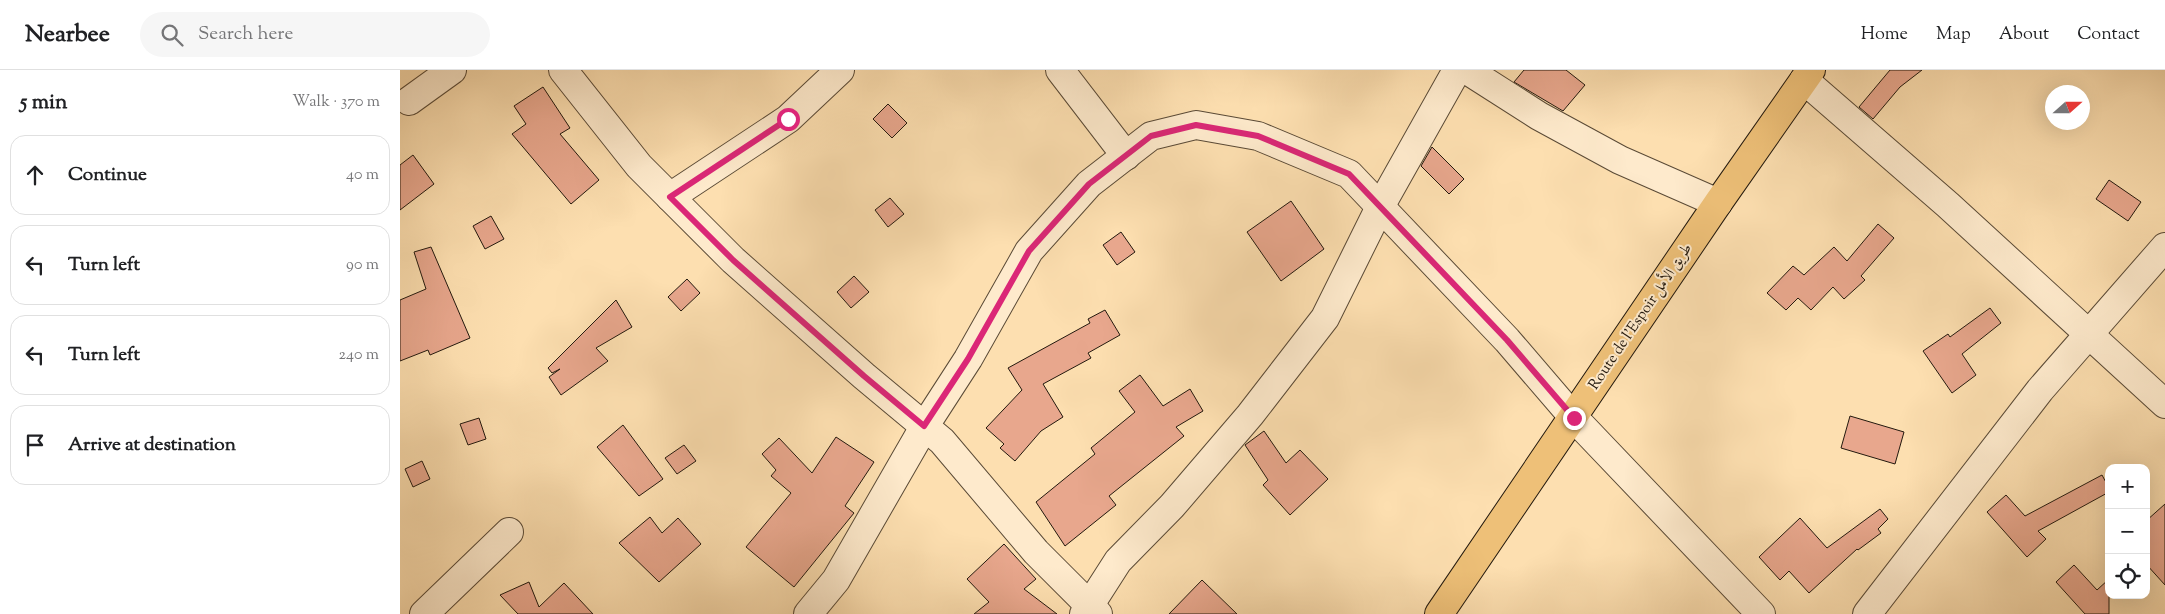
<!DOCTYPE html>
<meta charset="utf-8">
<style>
body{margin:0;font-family:"Sorts Mill Goudy",Amiri,serif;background:#f6f6f6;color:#202124}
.controls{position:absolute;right:15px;bottom:15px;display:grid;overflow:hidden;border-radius:10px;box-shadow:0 5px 20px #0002}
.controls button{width:45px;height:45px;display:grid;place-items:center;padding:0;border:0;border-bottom:1px solid #e0e0e0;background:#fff;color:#202124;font:25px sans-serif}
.compass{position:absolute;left:1645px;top:15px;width:45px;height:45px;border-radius:50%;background:#fff;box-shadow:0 5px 20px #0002;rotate:69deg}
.stop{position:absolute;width:15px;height:15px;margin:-11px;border:4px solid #db2777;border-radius:50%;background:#fff}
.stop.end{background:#db2777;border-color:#fff;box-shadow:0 1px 5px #0008}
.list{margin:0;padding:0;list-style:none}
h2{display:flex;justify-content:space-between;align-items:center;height:65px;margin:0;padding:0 20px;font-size:21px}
h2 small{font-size:16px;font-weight:400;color:#757577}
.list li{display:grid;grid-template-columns:32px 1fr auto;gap:15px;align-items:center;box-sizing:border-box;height:80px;margin:0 10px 10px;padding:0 10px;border:1px solid #e0e0e0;border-radius:15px}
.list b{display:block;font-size:19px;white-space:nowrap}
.list em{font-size:16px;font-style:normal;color:#757577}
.icon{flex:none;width:28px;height:28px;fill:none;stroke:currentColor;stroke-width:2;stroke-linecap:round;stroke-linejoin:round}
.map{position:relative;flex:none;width:1765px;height:544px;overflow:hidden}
header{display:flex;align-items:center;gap:30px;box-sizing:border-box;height:70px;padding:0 25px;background:#fff;border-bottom:1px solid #e0e0e0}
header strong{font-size:24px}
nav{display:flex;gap:28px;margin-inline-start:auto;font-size:18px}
.search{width:350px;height:45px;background:#f6f6f6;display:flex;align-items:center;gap:12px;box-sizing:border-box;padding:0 18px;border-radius:28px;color:#757577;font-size:19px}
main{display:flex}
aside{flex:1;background:#fff}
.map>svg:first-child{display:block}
.building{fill:#e8a78d;stroke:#23190e}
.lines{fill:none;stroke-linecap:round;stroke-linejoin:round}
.minor-casing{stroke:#5a4a36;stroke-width:30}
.highway-casing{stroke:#23190e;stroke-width:30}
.minor{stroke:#feeacc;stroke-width:28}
.highway{stroke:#eec078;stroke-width:28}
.route{stroke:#db2777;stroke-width:6}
.labels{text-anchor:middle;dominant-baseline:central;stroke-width:4;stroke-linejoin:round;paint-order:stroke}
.street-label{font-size:15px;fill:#23190e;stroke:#feeacc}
</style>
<header>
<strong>Nearbee</strong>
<div class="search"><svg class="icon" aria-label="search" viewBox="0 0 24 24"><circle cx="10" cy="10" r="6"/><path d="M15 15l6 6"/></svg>Search here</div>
<nav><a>Home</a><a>Map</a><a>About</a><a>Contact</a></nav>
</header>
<main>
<aside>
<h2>5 min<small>Walk · 370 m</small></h2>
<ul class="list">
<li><svg class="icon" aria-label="ahead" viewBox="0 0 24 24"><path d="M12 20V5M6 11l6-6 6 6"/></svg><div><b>Continue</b></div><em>40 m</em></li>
<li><svg class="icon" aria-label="left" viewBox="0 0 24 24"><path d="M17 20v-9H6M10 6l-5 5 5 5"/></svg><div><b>Turn left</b></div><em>90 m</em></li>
<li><svg class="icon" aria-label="left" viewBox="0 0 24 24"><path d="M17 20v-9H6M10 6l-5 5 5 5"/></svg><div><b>Turn left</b></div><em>240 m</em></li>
<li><svg class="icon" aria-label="arrive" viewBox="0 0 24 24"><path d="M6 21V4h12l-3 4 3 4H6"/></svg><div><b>Arrive at destination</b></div></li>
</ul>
</aside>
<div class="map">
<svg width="1765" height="544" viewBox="0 0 1765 544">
<rect width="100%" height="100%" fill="#fddfb0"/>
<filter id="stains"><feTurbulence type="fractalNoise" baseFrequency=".004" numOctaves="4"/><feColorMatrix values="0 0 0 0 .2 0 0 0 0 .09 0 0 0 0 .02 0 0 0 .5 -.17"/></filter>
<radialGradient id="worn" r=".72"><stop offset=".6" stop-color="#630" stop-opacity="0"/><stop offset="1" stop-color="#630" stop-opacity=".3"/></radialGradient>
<!-- building -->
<g class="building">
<path d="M 1124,0 L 1166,0 L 1185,15 L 1163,41 L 1114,12 Z"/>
<path d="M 1490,0 L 1522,0 L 1500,17 L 1473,49 L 1459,37 Z"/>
<path d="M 143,17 L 170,58 L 160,64 L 199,110 L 171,134 L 112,64 L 126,54 L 114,36 Z"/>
<path d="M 488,34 L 507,53 L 492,68 L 473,49 Z"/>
<path d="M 1032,77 L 1064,109 L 1049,124 L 1021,96 Z"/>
<path d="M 13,85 L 34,114 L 0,140 L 0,95 Z"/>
<path d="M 1709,110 L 1741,132 L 1728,151 L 1696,129 Z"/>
<path d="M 490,128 L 504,144 L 488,157 L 475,140 Z"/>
<path d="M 891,131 L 924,179 L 881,211 L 847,162 Z"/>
<path d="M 91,146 L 104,169 L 85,179 L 73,156 Z"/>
<path d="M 1478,154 L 1494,168 L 1461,206 L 1465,210 L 1444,229 L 1433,217 L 1411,240 L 1398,228 L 1386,240 L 1367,223 L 1393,196 L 1404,205 L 1434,177 L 1447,191 Z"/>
<path d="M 721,162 L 735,182 L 717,195 L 703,175 Z"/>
<path d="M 31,177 L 70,268 L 30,285 L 28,280 L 0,291 L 0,230 L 26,219 L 14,182 Z"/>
<path d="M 454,206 L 469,222 L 451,238 L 437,222 Z"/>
<path d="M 287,209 L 300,223 L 281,241 L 268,227 Z"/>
<path d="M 216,230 L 232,257 L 196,278 L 208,291 L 161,325 L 149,307 L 160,299 L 152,303 L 148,298 Z"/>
<path d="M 1590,238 L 1601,253 L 1562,284 L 1576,305 L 1552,323 L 1523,281 L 1548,264 L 1550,267 Z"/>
<path d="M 705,240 L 720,265 L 688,283 L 691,288 L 643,314 L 663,347 L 641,361 L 615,391 L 600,378 L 604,374 L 586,358 L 622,320 L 608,298 L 690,253 L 688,249 Z"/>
<path d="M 740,305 L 763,336 L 790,319 L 803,341 L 776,357 L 784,366 L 709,426 L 716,435 L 665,476 L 636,432 L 695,384 L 691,378 L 735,342 L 719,321 Z"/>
<path d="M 1450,346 L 1504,362 L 1495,394 L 1441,378 Z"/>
<path d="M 79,348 L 86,369 L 68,375 L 60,354 Z"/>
<path d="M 223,355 L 263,409 L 239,426 L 197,377 Z"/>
<path d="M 864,361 L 886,393 L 900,380 L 928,409 L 890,445 L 863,415 L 868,410 L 845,375 Z"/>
<path d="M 436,367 L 474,392 L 445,436 L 454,443 L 394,517 L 346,477 L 391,423 L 371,406 L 376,400 L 362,384 L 379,368 L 412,403 Z"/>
<path d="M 284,375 L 296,391 L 277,404 L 265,388 Z"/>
<path d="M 22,391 L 30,409 L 13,417 L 5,399 Z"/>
<path d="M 1702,405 L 1709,418 L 1709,422 L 1638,461 L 1646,469 L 1627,487 L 1587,442 L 1606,425 L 1625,446 Z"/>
<path d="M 1765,434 L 1765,515 L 1746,494 L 1746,451 Z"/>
<path d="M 1480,439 L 1488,449 L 1478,459 L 1481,463 L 1458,480 L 1457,479 L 1409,523 L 1389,501 L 1380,510 L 1359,487 L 1400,448 L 1427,478 Z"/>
<path d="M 250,447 L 262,463 L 278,448 L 301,474 L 259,512 L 219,473 Z"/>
<path d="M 604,474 L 636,509 L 624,519 L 657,544 L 574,544 L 589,532 L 567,509 Z"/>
<path d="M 1674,495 L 1697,520 L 1709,509 L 1709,544 L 1685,544 L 1656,512 Z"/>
<path d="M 802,510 L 837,544 L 769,544 Z"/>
<path d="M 129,512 L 139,537 L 164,513 L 193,544 L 118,544 L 100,525 Z"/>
</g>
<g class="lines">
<!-- minor casing -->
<g class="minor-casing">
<g id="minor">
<path d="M 163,0 L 239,96 L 333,190 L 464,306 L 542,371 L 636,482 L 698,544"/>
<path d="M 660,0 L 726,86"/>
<path d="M 1067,0 L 1139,46 L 1220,90 L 1318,133"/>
<path d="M 1404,10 L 1548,135 L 1765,334"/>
<path d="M 9,31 L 52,0"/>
<path d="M 270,127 L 388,49 L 440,0"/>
<path d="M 24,544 L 109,462"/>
<path d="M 408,544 L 436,510 L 524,357 L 568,289 L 629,181 L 689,114 L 751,66 L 796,55 L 858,66 L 949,104 L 1107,270 L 1174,348 L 1361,544"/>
<path d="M 684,544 L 718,491 L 772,436 L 850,345 L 925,248 L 980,137 L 1057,0"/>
<path d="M 1467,544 L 1640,320 L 1765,177"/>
</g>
</g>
<!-- highway casing -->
<g class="highway-casing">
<path id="highway" d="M 1039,544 L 1318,133 L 1411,0"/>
</g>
<!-- minor -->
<use href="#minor" class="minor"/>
<!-- highway -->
<use href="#highway" class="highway"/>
</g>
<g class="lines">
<!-- route -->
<path class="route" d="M 388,49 L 270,127 L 333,190 L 464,306 L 524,356 L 568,289 L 629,181 L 689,114 L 751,66 L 796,55 L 858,66 L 949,104 L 1107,270 L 1174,348"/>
</g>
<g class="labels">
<!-- street labels -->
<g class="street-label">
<text transform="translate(1241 247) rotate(-56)">Route de l’Espoir طريق الأمل</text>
</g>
</g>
<rect width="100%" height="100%" filter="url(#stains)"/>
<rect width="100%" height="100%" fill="url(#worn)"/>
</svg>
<div class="controls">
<button>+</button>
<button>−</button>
<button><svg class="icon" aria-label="locate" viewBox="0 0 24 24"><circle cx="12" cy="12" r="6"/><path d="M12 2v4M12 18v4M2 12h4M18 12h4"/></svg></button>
</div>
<svg class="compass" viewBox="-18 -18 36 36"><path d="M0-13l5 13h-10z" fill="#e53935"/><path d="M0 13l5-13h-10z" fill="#757577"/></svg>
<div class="stop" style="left:388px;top:49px"></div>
<div class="stop end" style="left:1174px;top:348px"></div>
</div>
</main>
